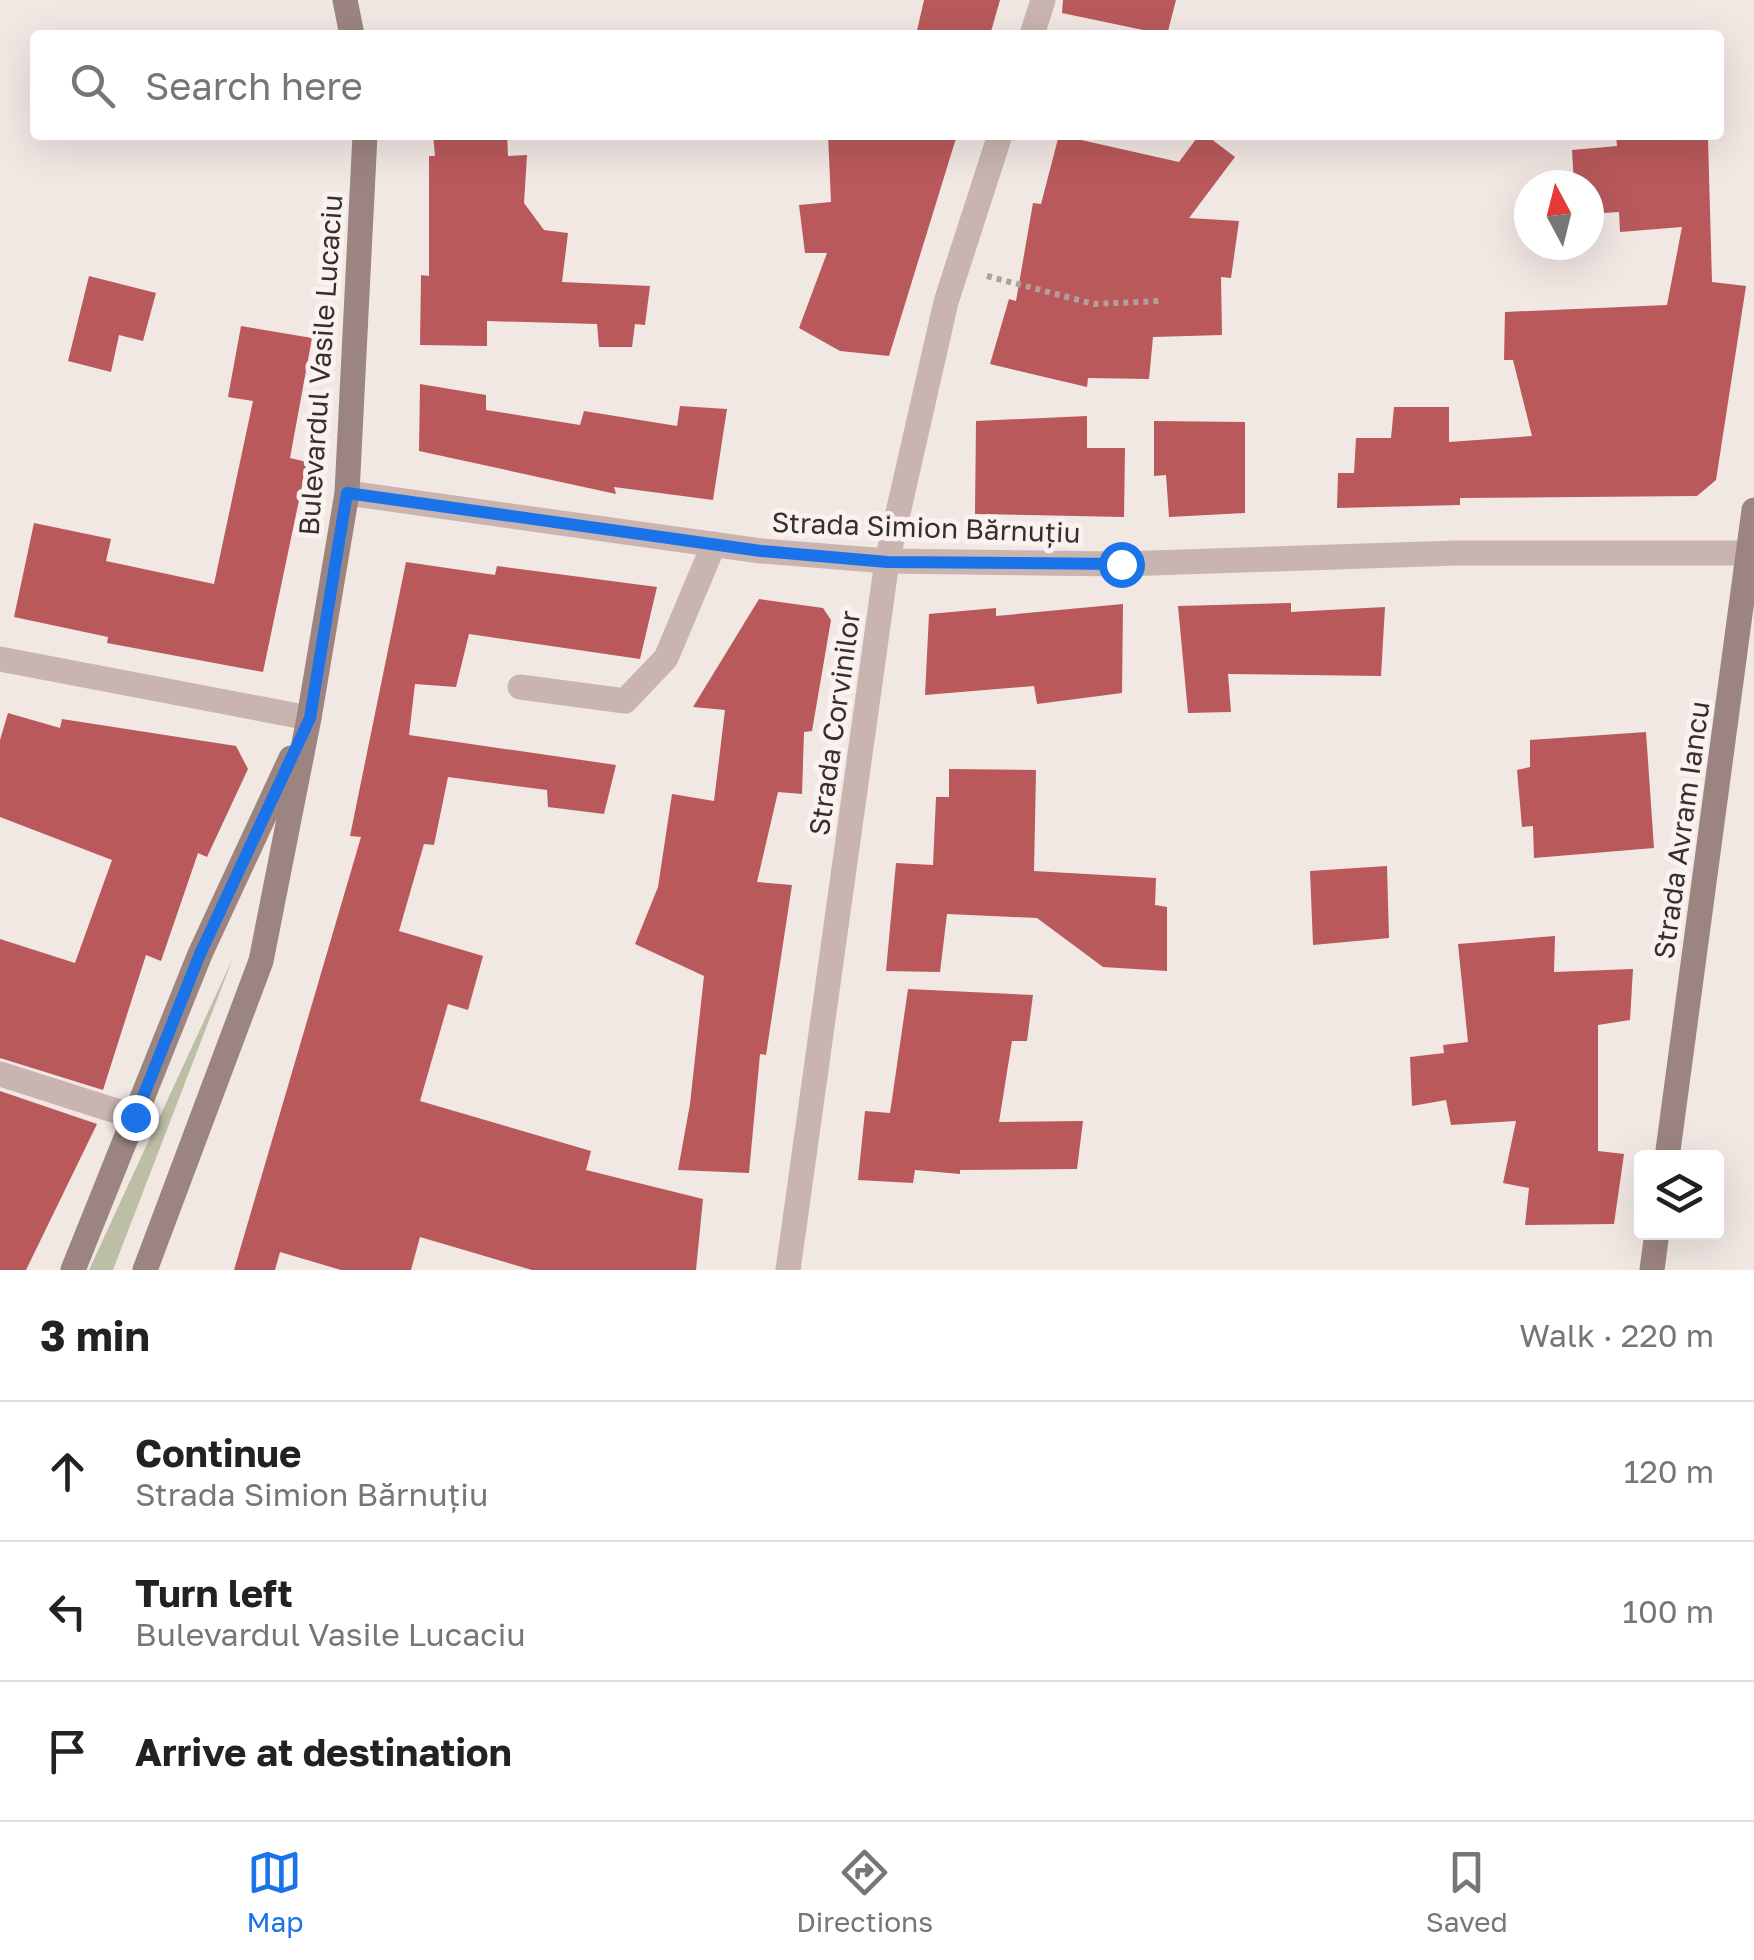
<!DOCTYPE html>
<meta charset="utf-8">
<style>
body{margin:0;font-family:"Golos Text",sans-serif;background:#f2f2f2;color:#222}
.controls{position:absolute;right:30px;bottom:30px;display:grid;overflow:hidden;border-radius:10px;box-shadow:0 10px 40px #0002}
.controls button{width:90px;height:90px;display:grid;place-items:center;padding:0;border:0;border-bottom:2px solid #e0e0e0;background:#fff;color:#222;font:50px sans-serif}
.compass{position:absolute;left:1514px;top:170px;width:90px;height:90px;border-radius:50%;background:#fff;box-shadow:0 10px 40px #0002;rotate:353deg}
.stop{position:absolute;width:30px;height:30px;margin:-22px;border:8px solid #1a73e8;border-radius:50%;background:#fff}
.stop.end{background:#1a73e8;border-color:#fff;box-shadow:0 2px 10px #0008}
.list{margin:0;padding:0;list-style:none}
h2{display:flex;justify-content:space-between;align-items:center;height:130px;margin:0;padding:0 40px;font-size:42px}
h2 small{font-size:32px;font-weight:400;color:#767676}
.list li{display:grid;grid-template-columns:65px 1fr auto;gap:30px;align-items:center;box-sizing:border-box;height:140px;padding:0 40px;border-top:2px solid #e0e0e0}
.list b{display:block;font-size:38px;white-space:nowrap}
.list p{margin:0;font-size:32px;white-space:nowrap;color:#767676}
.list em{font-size:32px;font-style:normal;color:#767676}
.icon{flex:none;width:55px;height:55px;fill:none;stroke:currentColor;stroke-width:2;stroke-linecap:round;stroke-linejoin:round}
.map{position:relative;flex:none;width:1754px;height:1270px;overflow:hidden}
.search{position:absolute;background:#fff;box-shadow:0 10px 40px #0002;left:30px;right:30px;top:30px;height:110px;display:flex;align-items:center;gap:25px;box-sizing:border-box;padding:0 35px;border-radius:10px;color:#767676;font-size:38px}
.sheet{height:550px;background:#fff}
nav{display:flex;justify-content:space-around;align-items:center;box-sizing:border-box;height:140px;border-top:2px solid #e0e0e0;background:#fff;font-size:28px;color:#767676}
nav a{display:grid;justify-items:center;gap:5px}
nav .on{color:#1a73e8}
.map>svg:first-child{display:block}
.green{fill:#bdbfa4}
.building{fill:#b9595b}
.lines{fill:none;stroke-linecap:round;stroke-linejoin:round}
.path{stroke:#b59e9a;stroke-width:6;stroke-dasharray:5 5;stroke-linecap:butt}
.street{stroke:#c9b4af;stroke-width:25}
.secondary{stroke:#9c8481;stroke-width:25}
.route{stroke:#1a73e8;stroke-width:12}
.labels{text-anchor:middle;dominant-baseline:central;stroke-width:10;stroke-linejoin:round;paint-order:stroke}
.street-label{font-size:28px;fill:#392d2d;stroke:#f9f2ef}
</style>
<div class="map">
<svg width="1754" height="1270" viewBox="0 0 1754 1270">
<rect width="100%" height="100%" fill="#f1e7e3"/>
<!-- green -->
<path class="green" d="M 233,958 L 113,1270 L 89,1270 Z"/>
<!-- building -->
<g class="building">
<path d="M 924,0 L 1000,0 L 990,35 L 916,35 Z"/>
<path d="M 1063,0 L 1176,0 L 1167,35 L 1062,13 Z"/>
<path d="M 433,135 L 507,135 L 508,156 L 527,155 L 524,203 L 544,230 L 568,233 L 562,282 L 650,286 L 645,325 L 635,324 L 632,347 L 599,347 L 597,324 L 487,321 L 487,346 L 420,345 L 421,275 L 429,276 L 429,156 L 435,156 Z"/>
<path d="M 828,135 L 957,135 L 889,356 L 840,351 L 799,328 L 827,253 L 805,253 L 799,205 L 831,202 Z"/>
<path d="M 1059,135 L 1179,162 L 1199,135 L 1206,135 L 1235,157 L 1189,218 L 1239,221 L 1231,278 L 1221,277 L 1222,335 L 1153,337 L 1149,379 L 1088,378 L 1087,387 L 990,364 L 1009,299 L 1016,301 L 1033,203 L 1041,204 Z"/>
<path d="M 1616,135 L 1708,138 L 1712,282 L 1746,286 L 1716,480 L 1697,496 L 1460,498 L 1460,505 L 1337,508 L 1338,473 L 1354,473 L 1356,438 L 1391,438 L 1394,407 L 1449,407 L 1449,442 L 1532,436 L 1513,360 L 1504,360 L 1505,312 L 1667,305 L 1682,227 L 1620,232 L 1619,212 L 1589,214 L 1589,185 L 1574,185 L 1572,150 L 1617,146 Z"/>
<path d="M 89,276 L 156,293 L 143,341 L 119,335 L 111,372 L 68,361 Z"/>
<path d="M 241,326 L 312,338 L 290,458 L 307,462 L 263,672 L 107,643 L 108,637 L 14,617 L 34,523 L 111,539 L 106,561 L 214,584 L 253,401 L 228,397 Z"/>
<path d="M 420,384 L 486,395 L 486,410 L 580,425 L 584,411 L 677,426 L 680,406 L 727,409 L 713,500 L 614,487 L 616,494 L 419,451 Z"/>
<path d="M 1087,416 L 1087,448 L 1125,448 L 1124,517 L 975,514 L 976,421 Z"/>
<path d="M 1154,421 L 1245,422 L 1245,513 L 1169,517 L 1166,475 L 1154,476 Z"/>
<path d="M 406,562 L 495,575 L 497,566 L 657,587 L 640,659 L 469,634 L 456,687 L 415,684 L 409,735 L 616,765 L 604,814 L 548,807 L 547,790 L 448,777 L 434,845 L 424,844 L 399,931 L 483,956 L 468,1010 L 448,1004 L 420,1101 L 591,1151 L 586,1170 L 703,1199 L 696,1270 L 532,1270 L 420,1237 L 411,1270 L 341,1270 L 280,1252 L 275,1270 L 234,1270 L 361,837 L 350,836 Z"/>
<path d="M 759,599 L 823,608 L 831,620 L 812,731 L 804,732 L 802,794 L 778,792 L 757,882 L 792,885 L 766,1055 L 760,1054 L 749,1173 L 678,1170 L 690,1104 L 704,976 L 635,944 L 658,887 L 672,794 L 714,801 L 725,710 L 693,707 Z"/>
<path d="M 1291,603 L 1291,612 L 1385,607 L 1381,676 L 1228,674 L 1231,712 L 1188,713 L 1178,606 Z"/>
<path d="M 1123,604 L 1122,693 L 1037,704 L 1034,686 L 925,695 L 929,614 L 996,608 L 996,616 Z"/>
<path d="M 8,713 L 60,728 L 62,719 L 236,746 L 248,769 L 207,857 L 198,853 L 161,961 L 146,955 L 103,1090 L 0,1058 L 0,939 L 75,963 L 112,860 L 0,817 L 0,740 Z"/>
<path d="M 1646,732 L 1654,848 L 1534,858 L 1533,826 L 1522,827 L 1517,770 L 1530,767 L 1530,740 Z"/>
<path d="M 949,769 L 1036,770 L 1034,871 L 1156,878 L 1155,905 L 1167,907 L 1167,971 L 1103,967 L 1037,918 L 947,914 L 940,972 L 886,971 L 896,863 L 933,865 L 936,797 L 949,797 Z"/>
<path d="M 1387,866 L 1389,938 L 1313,945 L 1310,871 Z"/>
<path d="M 1555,936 L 1554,972 L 1633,969 L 1630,1020 L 1598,1025 L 1598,1151 L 1624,1154 L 1614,1224 L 1525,1225 L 1529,1188 L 1503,1183 L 1516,1121 L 1451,1125 L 1446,1100 L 1412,1106 L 1410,1057 L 1444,1053 L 1443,1045 L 1468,1042 L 1458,944 Z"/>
<path d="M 908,989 L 1033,995 L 1027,1041 L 1012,1041 L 999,1122 L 1083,1121 L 1077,1169 L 960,1170 L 960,1174 L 915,1170 L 913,1183 L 858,1180 L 865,1111 L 890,1113 Z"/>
<path d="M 0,1091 L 97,1124 L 26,1270 L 0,1270 Z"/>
</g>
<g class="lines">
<!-- path -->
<path class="path" d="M 987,276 L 1094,304 L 1160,301"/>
<!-- street -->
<g class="street">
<path d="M 1032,35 L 1043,0"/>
<path d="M 347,493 L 761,551 L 887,561 L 1121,564 L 1457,553 L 1748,553"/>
<path d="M 0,659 L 309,718"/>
<path d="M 520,687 L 625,701 L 666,658 L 714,544"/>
<path d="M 0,1074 L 135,1117"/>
<path d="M 788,1270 L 887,561 L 946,302 L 1000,135"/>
</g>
<!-- secondary -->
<g class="secondary">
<path d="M 345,0 L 352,35"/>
<path d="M 1667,1158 L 1754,510"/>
<path d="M 73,1270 L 200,954 L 291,758"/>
<path d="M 145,1270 L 261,961 L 309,718 L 347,493 L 365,135"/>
<path d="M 1652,1270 L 1657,1232"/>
</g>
</g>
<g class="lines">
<!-- route -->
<path class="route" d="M 135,1117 L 200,954 L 310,718 L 347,493 L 761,551 L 887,562 L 1121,564"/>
</g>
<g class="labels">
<!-- street labels -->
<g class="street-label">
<text transform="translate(320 365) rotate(-86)">Bulevardul Vasile Lucaciu</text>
<text transform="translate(926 527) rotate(2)">Strada Simion Bărnuțiu</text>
<text transform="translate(834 723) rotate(-82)">Strada Corvinilor</text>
<text transform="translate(1681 830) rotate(-82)">Strada Avram Iancu</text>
</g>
</g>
</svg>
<div class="controls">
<button><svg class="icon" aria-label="layers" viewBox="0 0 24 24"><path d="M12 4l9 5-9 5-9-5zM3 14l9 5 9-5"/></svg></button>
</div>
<svg class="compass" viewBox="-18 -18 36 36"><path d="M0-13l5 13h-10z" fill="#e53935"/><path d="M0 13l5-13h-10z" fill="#767676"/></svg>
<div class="stop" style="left:1121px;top:564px"></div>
<div class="stop end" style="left:135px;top:1117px"></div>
<div class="search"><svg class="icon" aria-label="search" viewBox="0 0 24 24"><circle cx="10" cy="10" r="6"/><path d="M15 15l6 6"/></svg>Search here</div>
</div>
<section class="sheet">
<h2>3 min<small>Walk · 220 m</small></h2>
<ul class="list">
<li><svg class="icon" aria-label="ahead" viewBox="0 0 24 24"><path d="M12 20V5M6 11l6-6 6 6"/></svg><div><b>Continue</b><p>Strada Simion Bărnuțiu</p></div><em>120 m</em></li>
<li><svg class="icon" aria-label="left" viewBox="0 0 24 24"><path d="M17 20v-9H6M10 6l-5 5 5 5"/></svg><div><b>Turn left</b><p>Bulevardul Vasile Lucaciu</p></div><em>100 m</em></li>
<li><svg class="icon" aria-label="arrive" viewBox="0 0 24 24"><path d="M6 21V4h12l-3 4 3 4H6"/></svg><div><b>Arrive at destination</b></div></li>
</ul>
</section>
<nav>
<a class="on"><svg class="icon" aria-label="map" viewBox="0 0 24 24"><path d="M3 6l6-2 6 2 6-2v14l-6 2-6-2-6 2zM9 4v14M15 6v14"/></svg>Map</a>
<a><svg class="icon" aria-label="directions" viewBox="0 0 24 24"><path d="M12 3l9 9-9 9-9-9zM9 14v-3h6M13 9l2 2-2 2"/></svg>Directions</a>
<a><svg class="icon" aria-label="saved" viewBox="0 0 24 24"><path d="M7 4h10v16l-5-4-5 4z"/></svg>Saved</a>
</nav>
